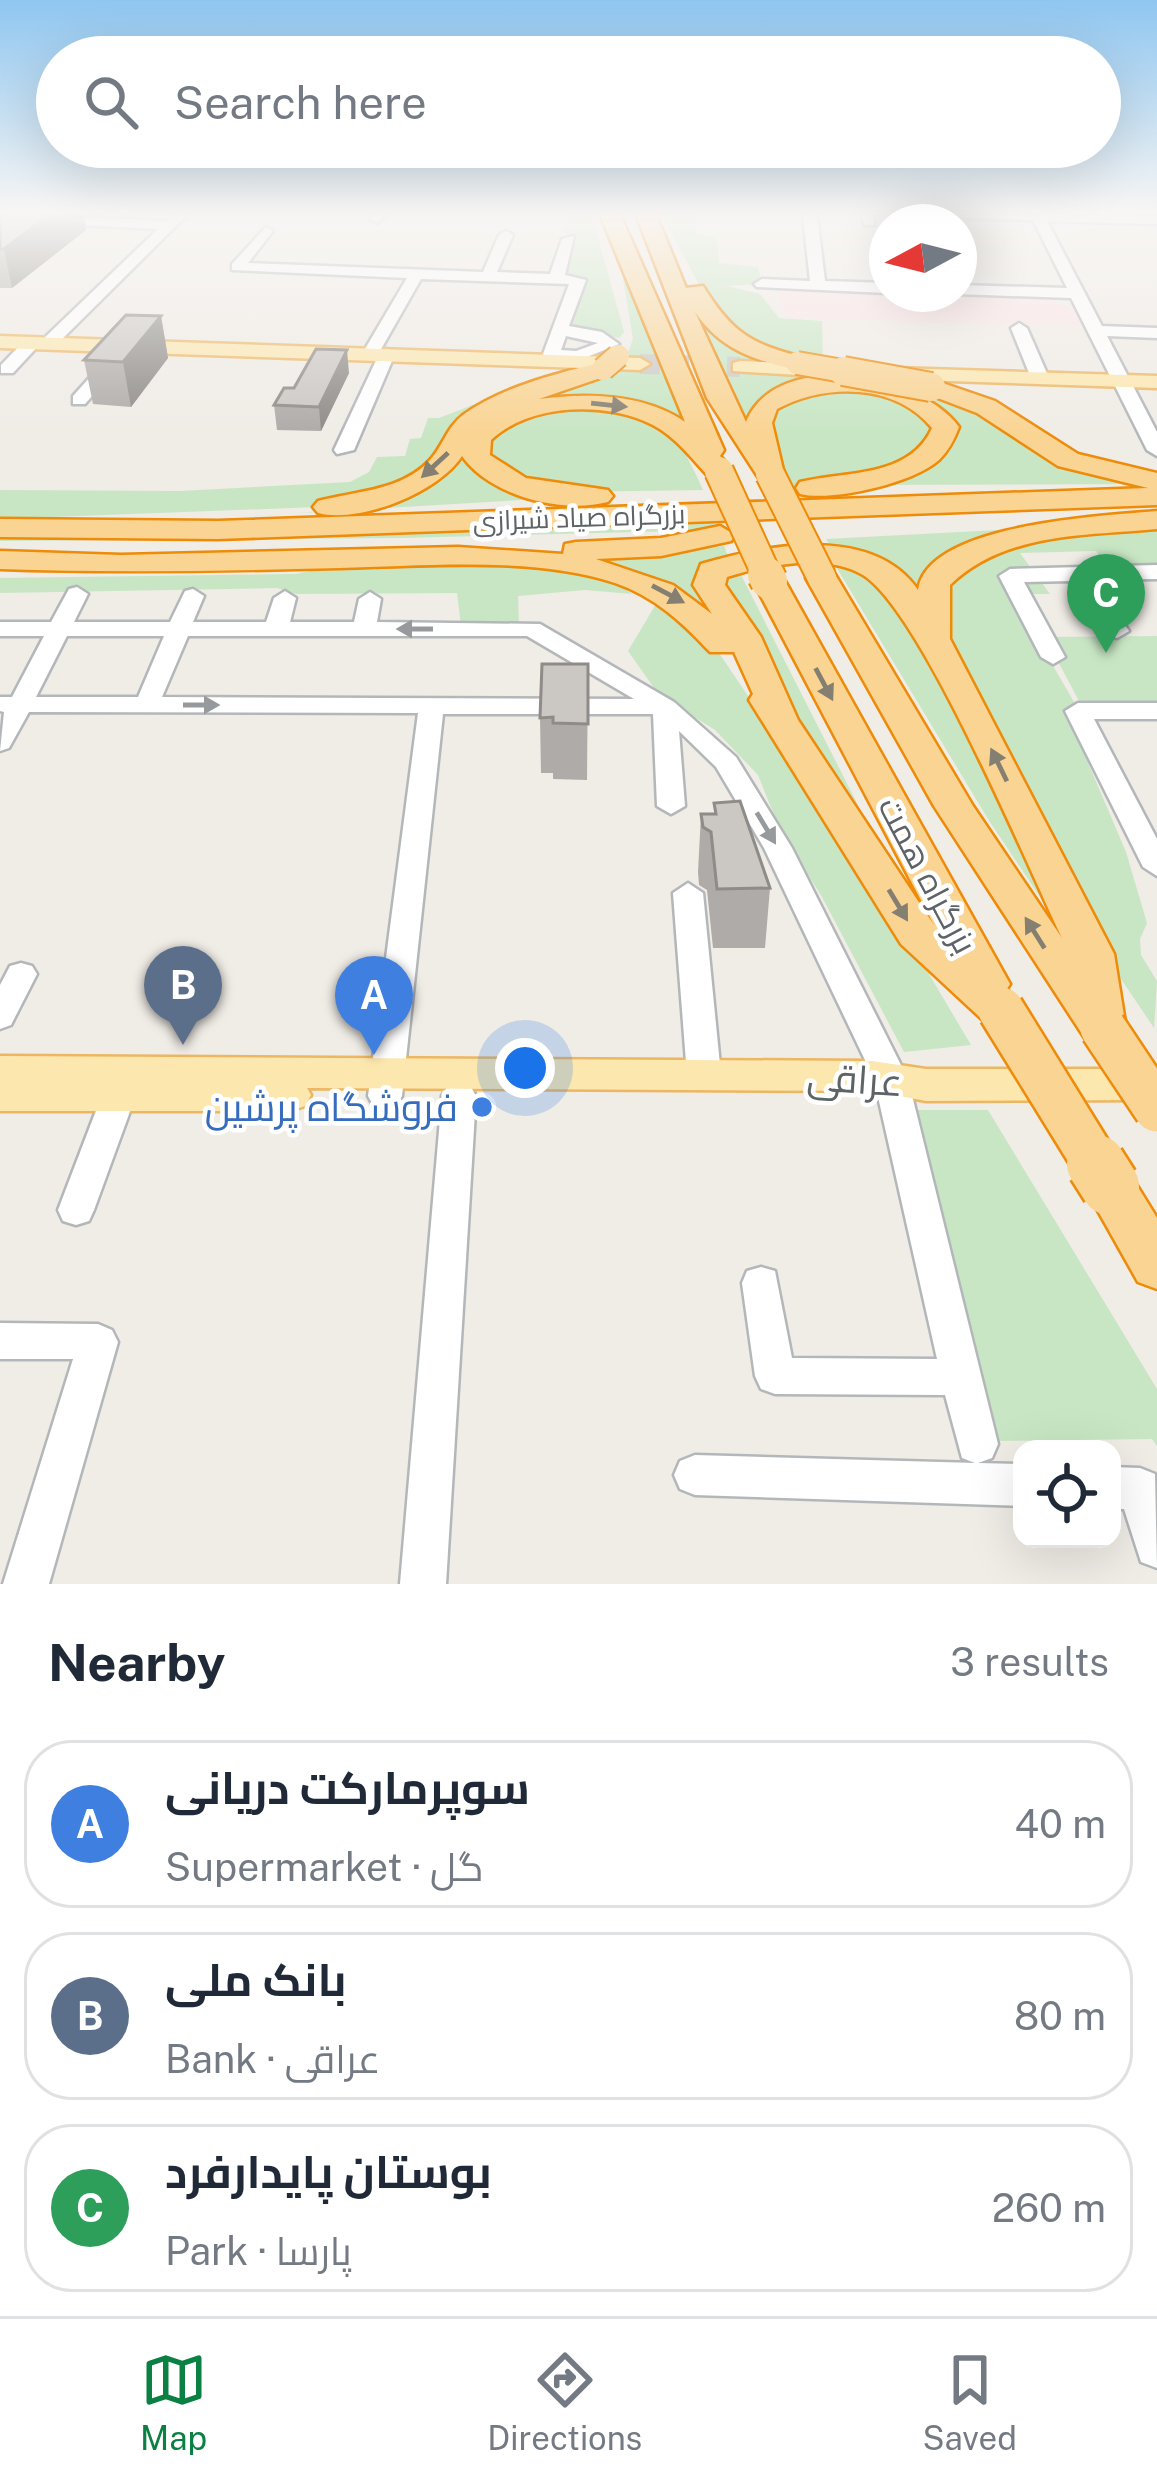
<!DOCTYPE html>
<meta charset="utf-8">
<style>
body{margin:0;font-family:"Public Sans",Cairo,sans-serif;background:#f2f2f3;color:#1f2937}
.controls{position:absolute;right:36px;bottom:36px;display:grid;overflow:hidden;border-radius:24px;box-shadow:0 12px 48px #0002}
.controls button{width:108px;height:108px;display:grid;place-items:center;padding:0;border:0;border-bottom:3px solid #e0e1e3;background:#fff;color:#1f2937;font:60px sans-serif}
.compass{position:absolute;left:869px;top:204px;width:108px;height:108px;border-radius:50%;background:#fff;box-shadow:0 12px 48px #0002;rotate:263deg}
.you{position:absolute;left:525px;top:1068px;width:42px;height:42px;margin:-30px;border:9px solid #fff;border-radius:50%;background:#1a73e8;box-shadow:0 0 0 18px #1a73e833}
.badge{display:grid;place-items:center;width:78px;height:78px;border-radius:50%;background:#0b8043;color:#fff;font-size:39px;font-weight:700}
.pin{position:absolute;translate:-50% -99px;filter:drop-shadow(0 3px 6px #0008)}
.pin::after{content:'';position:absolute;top:63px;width:42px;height:36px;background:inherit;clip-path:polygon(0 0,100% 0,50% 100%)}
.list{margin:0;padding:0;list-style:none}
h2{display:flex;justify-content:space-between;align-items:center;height:156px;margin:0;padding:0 48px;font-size:51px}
h2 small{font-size:39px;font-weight:400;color:#747a83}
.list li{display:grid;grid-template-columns:78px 1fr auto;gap:36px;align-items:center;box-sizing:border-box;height:168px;margin:0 24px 24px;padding:0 24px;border:3px solid #e0e1e3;border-radius:48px}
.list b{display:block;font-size:45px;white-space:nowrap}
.list p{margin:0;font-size:39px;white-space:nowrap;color:#747a83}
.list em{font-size:39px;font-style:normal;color:#747a83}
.icon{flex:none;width:66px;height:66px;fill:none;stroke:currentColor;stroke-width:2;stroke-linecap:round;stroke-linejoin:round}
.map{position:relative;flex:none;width:1157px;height:1584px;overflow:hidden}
.search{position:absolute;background:#fff;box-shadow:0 12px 48px #0002;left:36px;right:36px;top:36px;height:132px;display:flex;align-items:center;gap:30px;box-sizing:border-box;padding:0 42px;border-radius:66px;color:#747a83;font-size:45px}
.sheet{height:732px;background:#fff}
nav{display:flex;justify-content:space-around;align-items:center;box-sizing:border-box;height:168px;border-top:3px solid #e0e1e3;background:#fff;font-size:33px;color:#747a83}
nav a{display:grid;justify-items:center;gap:6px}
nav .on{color:#0b8043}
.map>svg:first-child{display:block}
.medical{fill:#fbe4e5}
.green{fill:#c8e6c4}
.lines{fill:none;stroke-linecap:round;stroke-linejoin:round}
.major-tunnel{stroke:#cccac6;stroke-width:20;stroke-dasharray:20 9;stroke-linecap:butt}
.minor-casing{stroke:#b4b7ba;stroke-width:5}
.major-casing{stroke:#edb662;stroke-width:5}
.highway-casing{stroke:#ee8b08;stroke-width:5}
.minor{fill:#fff;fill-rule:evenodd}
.major{fill:#fce7af;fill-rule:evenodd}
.highway{fill:#fad493;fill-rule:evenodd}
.highway-bridge-far4-casing{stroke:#ee8b08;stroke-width:26;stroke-linecap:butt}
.highway-bridge-far3-casing{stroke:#ee8b08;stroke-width:32;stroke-linecap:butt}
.highway-bridge-far2-casing{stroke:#ee8b08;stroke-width:40;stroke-linecap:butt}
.highway-bridge-far1-casing{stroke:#ee8b08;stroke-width:50;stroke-linecap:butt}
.highway-bridge-casing{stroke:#ee8b08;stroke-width:63;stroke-linecap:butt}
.highway-bridge-far4{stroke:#fad493;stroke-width:22}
.highway-bridge-far3{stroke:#fad493;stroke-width:28}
.highway-bridge-far2{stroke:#fad493;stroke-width:36}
.highway-bridge-far1{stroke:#fad493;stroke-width:45}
.highway-bridge{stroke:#fad493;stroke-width:58}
.wall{fill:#afaba8}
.shaded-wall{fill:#8e8b88}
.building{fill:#cbc7c3;stroke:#8e8b88;stroke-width:3}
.oneway{fill:#857f71}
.oneway2{fill:#969a9c}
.shop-dot{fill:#3f7fe0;stroke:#fff;stroke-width:4.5}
.labels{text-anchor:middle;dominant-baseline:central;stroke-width:9;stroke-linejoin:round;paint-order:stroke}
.far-street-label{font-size:27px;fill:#5e6366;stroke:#fff}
.street-label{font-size:33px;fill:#5e6366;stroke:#fff}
.near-street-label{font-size:39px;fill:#5e6366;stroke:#fff}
.near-shop-label{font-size:39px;fill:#366cbe;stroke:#fff;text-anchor:end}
</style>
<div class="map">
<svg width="1157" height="1584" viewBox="0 0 1157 1584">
<rect width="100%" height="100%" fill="#f0ece6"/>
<!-- medical -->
<path class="medical" d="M 775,289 L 1037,295 L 1075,309 L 1083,325 L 787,318 Z"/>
<!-- green -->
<g class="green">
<path d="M 571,212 L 591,212 L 624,332 L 619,338 L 572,327 L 586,280 L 564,276 L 576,239 L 564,233 Z"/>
<path d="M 661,212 L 695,212 L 697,234 L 717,237 L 719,263 L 758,267 L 762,284 L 727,286 L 760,294 L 779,318 L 822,321 L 823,364 L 797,360 L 722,329 Z"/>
<path d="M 621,267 L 691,437 C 647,387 498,378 466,447 C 483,491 533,492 574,497 L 232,517 C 299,512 379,515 435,474 C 457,458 462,432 484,417 L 613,365 L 629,350 L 633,339 Z"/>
<path d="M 680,274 L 704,319 L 722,339 L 958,398 L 1029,442 L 1157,484 L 847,485 L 883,479 L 950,432 L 873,387 L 781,394 L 759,445 Z"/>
<path d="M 540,379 L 572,379 L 451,438 L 411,480 L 317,507 L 0,519 L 0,490 L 180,491 L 350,482 L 369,472 L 377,457 L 405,456 L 410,439 L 421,438 L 428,418 L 439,418 Z"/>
<path d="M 858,390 L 921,406 L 937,436 L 895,467 L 791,486 L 775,454 L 769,406 L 786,396 Z"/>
<path d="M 599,407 C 669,423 673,424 703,490 L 567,492 L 498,471 L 485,446 C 520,410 550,408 599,407 Z"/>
<path d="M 713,523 L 716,530 L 402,538 L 0,541 L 0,533 L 392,532 Z"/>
<path d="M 1076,526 L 930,568 L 916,595 L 835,554 L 826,539 Z"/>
<path d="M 1157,527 L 1157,563 L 1110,570 L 1096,551 L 1020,553 L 1050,594 L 1011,594 L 1077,707 L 1069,718 L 1126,852 L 1147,923 L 1140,939 L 1141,955 L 1157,981 L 1154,1028 L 1113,967 L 947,629 C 947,615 944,595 952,582 C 978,535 1108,531 1157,527 Z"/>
<path d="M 724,546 L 729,559 L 718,563 L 733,633 L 678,591 L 506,557 Z"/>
<path d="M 832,560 L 895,586 L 1084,963 L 988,819 Z"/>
<path d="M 454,563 C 510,566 586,557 632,594 L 585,590 L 518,596 L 519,626 L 461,626 L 457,593 L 297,594 L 277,588 L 0,593 L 0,578 L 296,574 L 323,568 Z"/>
<path d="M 736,565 L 861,811 L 865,826 L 717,589 Z"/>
<path d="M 659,599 L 717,650 L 881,893 L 971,1045 L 904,1052 L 822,897 L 780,830 L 758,775 L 715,730 L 659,695 L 628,651 Z"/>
<path d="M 1157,636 L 1157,701 L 1079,701 L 1045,637 Z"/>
<path d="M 907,1110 L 988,1110 L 1157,1389 L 1157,1446 L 1152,1439 L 990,1441 Z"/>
</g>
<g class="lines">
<!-- major-tunnel -->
<path class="major-tunnel" d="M 640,364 L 740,367"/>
<!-- minor casing -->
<g class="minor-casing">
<g id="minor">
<path d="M 175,212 L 190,212 L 53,348 L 39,345 L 13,373 L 1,373 L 1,365 L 26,339 L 40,342 L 158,229 L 0,221 L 0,213 L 166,221 Z"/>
<path d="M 375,212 L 389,212 L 377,223 L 370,219 Z"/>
<path d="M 812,212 L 817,216 L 825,281 L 887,283 L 887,293 L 757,287 L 754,284 L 762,279 L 810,281 L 803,216 Z"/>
<path d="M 861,212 L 875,212 L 874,225 L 864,225 Z"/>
<path d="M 898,212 L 1157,216 L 1157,224 L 1047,221 L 1102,326 L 1157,328 L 1157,338 L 1107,336 L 1157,432 L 1157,456 L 1147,450 L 1071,298 L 956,294 L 959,285 L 1067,288 L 1033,220 L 905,216 Z"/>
<path d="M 266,227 L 273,231 L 248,263 L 483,272 L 499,235 L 506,231 L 513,235 L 497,272 L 550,274 L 562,239 L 574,236 L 565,275 L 586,280 L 569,326 L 602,332 L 619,344 L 577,361 L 545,358 L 543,354 L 569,284 L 421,279 L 376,358 L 364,358 L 362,354 L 407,278 L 232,270 L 232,264 ZM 566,336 L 598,343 L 576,351 L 561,350 Z"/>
<path d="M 1019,323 L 1027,328 L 1049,378 L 1046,382 L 1031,378 L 1011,328 Z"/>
<path d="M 387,349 L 395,354 L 354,450 L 337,454 L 334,450 L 379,354 Z"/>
<path d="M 109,356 L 124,360 L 85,404 L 73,404 L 73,396 Z"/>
<path d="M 1157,565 L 1157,579 L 1094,580 L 1129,631 L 1117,638 L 1109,636 L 1072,581 L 1024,582 L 1065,657 L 1053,664 L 1041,657 L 999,576 L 1010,569 Z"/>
<path d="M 77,587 L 88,594 L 74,622 L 170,622 L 185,591 L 193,589 L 204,596 L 193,622 L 266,622 L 274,598 L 285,591 L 296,598 L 290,622 L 354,622 L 359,599 L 370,592 L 381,599 L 377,622 L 540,624 L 674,702 L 736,757 L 792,848 L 908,1079 L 998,1444 L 992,1458 L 978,1463 L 1022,1464 L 1022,1506 L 695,1495 L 680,1489 L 674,1475 L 680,1461 L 695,1455 L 975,1463 L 962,1458 L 945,1395 L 775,1394 L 761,1389 L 755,1376 L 742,1283 L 747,1271 L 761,1267 L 775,1271 L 792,1358 L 937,1359 L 874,1079 L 764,848 L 716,767 L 679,731 L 685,806 L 671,814 L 657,806 L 653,714 L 443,714 L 402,1096 L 397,1105 L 385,1109 L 373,1105 L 368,1096 L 418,713 L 29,712 L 9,748 L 0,751 L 4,712 L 0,711 L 0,697 L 12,697 L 44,636 L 0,636 L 0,622 L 51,622 L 69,589 ZM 67,636 L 164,636 L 138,697 L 36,697 ZM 188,636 L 527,636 L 634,699 L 162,697 Z"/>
<path d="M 1078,703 L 1157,703 L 1157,719 L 1094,719 L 1157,839 L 1157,876 L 1143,867 L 1065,711 Z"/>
<path d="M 688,883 L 703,893 L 721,1075 L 716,1084 L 704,1088 L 692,1084 L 687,1075 L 673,893 Z"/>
<path d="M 21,963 L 32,966 L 37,974 L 11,1025 L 0,1029 L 0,985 L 10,966 Z"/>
<path d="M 119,1082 L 131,1086 L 136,1095 L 94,1210 L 89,1221 L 76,1225 L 63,1221 L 58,1210 L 102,1095 L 107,1086 Z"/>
<path d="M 459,1083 L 471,1087 L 476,1096 L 446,1584 L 400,1584 L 442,1096 L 447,1087 Z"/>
<path d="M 0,1323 L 98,1324 L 112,1330 L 118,1342 L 49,1584 L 3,1584 L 73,1359 L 0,1359 Z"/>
<path d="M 1112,1467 L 1140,1468 L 1155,1474 L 1157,1568 L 1141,1562 L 1124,1509 L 1112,1509 Z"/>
</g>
</g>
<!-- major casing -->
<g class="major-casing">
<g id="major">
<path d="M 0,336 L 640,358 L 650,364 L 640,370 L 0,348 Z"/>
<path d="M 740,361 L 831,365 L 842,371 L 831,377 L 733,371 L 733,363 Z"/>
<path d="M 895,368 L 1157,376 L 1157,388 L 887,379 L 887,369 Z"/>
<path d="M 0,1056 L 872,1061 L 926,1069 L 1155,1069 L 1157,1100 L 926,1101 L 872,1091 L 307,1088 L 311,1095 L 305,1106 L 290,1111 L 0,1111 Z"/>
</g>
</g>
<!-- highway casing -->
<g class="highway-casing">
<g id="highway">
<path d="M 599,212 L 619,212 L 724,450 L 720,456 L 733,471 L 729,477 L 709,477 C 692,459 676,437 653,425 C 607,401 530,403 491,440 L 490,455 L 526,478 L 608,490 L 613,496 L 608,502 C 561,514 490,496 462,456 C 439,492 360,524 318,513 L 313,507 L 318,501 C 355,491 402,491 430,460 C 443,446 447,427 463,415 C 501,387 558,373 603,362 L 612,364 L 615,369 L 612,374 L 539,399 C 587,393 643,393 685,422 Z"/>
<path d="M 635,212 L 655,212 L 686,288 L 703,286 C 733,334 751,344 806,358 L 809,363 L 797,370 C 754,360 721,350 695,312 L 746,422 C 776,348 919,372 959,427 C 954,440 949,450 939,460 C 914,483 832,502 800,494 L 796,488 L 800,482 C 845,471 910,478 932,428 C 895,383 826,383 777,409 L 772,423 L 784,474 L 780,480 L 760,480 L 707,398 Z"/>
<path d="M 931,379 L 995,401 L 1078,454 L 1157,473 L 1157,505 L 218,539 L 0,537 L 0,519 L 218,521 L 1148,488 L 1058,466 L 977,413 L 922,392 L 918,387 Z"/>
<path d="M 1157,511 L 1157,529 C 1085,536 1005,532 950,585 L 950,639 L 1114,954 L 1126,1028 L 1120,1040 L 1103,1045 L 1086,1040 L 934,806 L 806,578 L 811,571 L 833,571 L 973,806 L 1062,938 C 1026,863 921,611 863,575 C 827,553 764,565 727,577 L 725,585 L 761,637 L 798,720 L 934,925 L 753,581 L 769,571 L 785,581 L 1010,984 L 1007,989 L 1024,1010 L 1017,1022 L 1001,1027 L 985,1022 L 901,944 L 749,700 L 753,694 L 734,652 L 710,652 C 682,622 655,597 615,583 C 535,556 424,566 340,568 C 226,571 114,573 0,569 L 0,551 L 121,555 L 458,547 L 563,554 L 565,544 L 576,542 L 661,538 L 720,526 L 735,535 L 731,541 L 661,556 L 596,559 L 673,585 L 712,614 L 693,585 L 701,564 C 764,545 873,524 918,590 C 927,523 1105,516 1157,511 Z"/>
<path d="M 1110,1165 L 1128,1171 L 1157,1218 L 1157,1289 L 1138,1282 L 1084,1186 L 1092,1171 Z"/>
</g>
</g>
<!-- minor -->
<use href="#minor" class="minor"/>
<!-- major -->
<use href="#major" class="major"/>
<!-- highway -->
<use href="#highway" class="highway"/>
<!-- highway-bridge-far4 casing -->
<g class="highway-bridge-far4-casing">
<g id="highway-bridge-far4">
<path d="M 797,363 L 860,374"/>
<path d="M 603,369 L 618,356"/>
</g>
</g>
<!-- highway-bridge-far3 casing -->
<g class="highway-bridge-far3-casing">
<g id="highway-bridge-far3">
<path d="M 843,371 L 931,387"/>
<path d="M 719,471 L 768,578"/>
<path d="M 770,474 L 822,578"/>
</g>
</g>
<!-- highway-bridge-far2 casing -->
<g class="highway-bridge-far2-casing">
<path id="highway-bridge-far2" d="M 766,575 L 769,581"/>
</g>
<!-- highway-bridge-far1 casing -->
<g class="highway-bridge-far1-casing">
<g id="highway-bridge-far1">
<path d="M 1001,1010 L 1098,1167"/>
<path d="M 1103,1028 L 1157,1109"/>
</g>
</g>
<!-- highway-bridge casing -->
<g class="highway-bridge-casing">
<path id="highway-bridge" d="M 1096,1164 L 1110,1186"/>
</g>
<!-- highway-bridge-far4 -->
<use href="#highway-bridge-far4" class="highway-bridge-far4"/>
<!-- highway-bridge-far3 -->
<use href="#highway-bridge-far3" class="highway-bridge-far3"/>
<!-- highway-bridge-far2 -->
<use href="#highway-bridge-far2" class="highway-bridge-far2"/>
<!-- highway-bridge-far1 -->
<use href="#highway-bridge-far1" class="highway-bridge-far1"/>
<!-- highway-bridge -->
<use href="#highway-bridge" class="highway-bridge"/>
</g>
<!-- wall -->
<g class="wall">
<path d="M 0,212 L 83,212 L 86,230 L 12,288 L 0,288 Z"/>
<path d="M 161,316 L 168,358 L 131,407 L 93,404 L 84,360 Z"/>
<path d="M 349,373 L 321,431 L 277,430 L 274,405 L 294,388 Z"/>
<path d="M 588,664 L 587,780 L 553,779 L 553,773 L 541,773 L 540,718 Z"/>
<path d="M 714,803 L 770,888 L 765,948 L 713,948 L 707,890 L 699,885 L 698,872 L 701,814 L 714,814 Z"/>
</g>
<!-- shaded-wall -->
<g class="shaded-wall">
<path d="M 53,212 L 83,212 L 86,230 L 12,288 L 4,249 Z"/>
<path d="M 161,316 L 168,358 L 131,407 L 123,362 Z"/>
<path d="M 347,350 L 349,373 L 321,431 L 319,407 Z"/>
</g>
<!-- building -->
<g class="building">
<path d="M 0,212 L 53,212 L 4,249 L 0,249 Z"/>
<path d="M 126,315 L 161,316 L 123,362 L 84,360 Z"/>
<path d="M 316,349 L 347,350 L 319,407 L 274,405 L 284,388 L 294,388 Z"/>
<path d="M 542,664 L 588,664 L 588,724 L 553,723 L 553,717 L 540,718 Z"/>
<path d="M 740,801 L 770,888 L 717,889 L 711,832 L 703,827 L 701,814 L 716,814 L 714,803 Z"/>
</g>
<!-- one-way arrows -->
<defs><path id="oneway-solid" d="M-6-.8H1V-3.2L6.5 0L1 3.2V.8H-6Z" transform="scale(3)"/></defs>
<g class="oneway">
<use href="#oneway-solid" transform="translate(609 405) rotate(6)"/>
<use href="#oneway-solid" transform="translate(435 465) rotate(137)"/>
<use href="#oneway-solid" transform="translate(668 594) rotate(28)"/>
<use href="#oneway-solid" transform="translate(824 684) rotate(62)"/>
<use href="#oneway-solid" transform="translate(999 765) rotate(-116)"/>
<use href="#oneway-solid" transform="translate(898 905) rotate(59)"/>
<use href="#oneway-solid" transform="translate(1035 933) rotate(-122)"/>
</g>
<g class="oneway2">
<use href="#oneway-solid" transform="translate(415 629) rotate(180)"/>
<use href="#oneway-solid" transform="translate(201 705)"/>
<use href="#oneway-solid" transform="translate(766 828) rotate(59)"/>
</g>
<!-- sky -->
<linearGradient id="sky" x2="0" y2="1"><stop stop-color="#8fc6f0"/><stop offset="0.49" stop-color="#f8f6f4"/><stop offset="1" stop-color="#f8f6f4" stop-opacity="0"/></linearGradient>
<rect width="1157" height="434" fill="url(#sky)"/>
<!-- markers -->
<circle class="shop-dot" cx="482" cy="1107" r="12"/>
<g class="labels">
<!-- far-street labels -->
<g class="far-street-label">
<text transform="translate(579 517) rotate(-2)">بزرگراه صیاد شیرازی</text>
</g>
<!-- street labels -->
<g class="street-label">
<text transform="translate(928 875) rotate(62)">بزرگراه همت</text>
</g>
<!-- near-street labels -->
<g class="near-street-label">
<text transform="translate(855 1079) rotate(4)">عراقی</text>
</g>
<!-- near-shop labels -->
<g class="near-shop-label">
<text x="458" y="1107">فروشگاه پرشین</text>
</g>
</g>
</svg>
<div class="controls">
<button><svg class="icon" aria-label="locate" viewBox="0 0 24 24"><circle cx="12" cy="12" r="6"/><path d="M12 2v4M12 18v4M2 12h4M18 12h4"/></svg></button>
</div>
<svg class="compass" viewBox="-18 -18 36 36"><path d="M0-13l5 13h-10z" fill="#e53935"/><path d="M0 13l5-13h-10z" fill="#747a83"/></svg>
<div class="you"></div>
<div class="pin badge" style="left:374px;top:1055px;background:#3f7fe0">A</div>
<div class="pin badge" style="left:183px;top:1045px;background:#5c6f8a">B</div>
<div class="pin badge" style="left:1106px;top:653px;background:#2e9e5b">C</div>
<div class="search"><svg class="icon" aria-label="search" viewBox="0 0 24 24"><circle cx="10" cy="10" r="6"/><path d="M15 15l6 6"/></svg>Search here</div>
</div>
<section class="sheet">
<h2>Nearby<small>3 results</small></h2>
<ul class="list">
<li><span class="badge" style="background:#3f7fe0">A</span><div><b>سوپرمارکت دریانی</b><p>Supermarket · گل</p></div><em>40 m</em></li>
<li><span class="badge" style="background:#5c6f8a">B</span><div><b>بانک ملی</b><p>Bank · عراقی</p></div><em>80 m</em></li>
<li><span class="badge" style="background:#2e9e5b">C</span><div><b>بوستان پایدارفرد</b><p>Park · پارسا</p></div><em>260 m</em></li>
</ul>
</section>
<nav>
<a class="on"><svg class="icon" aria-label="map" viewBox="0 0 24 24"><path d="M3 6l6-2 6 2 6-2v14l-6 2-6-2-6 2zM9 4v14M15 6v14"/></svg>Map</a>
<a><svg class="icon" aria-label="directions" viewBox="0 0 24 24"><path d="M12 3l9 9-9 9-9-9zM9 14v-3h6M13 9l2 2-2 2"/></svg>Directions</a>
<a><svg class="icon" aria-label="saved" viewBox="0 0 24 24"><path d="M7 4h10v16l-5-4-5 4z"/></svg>Saved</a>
</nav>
